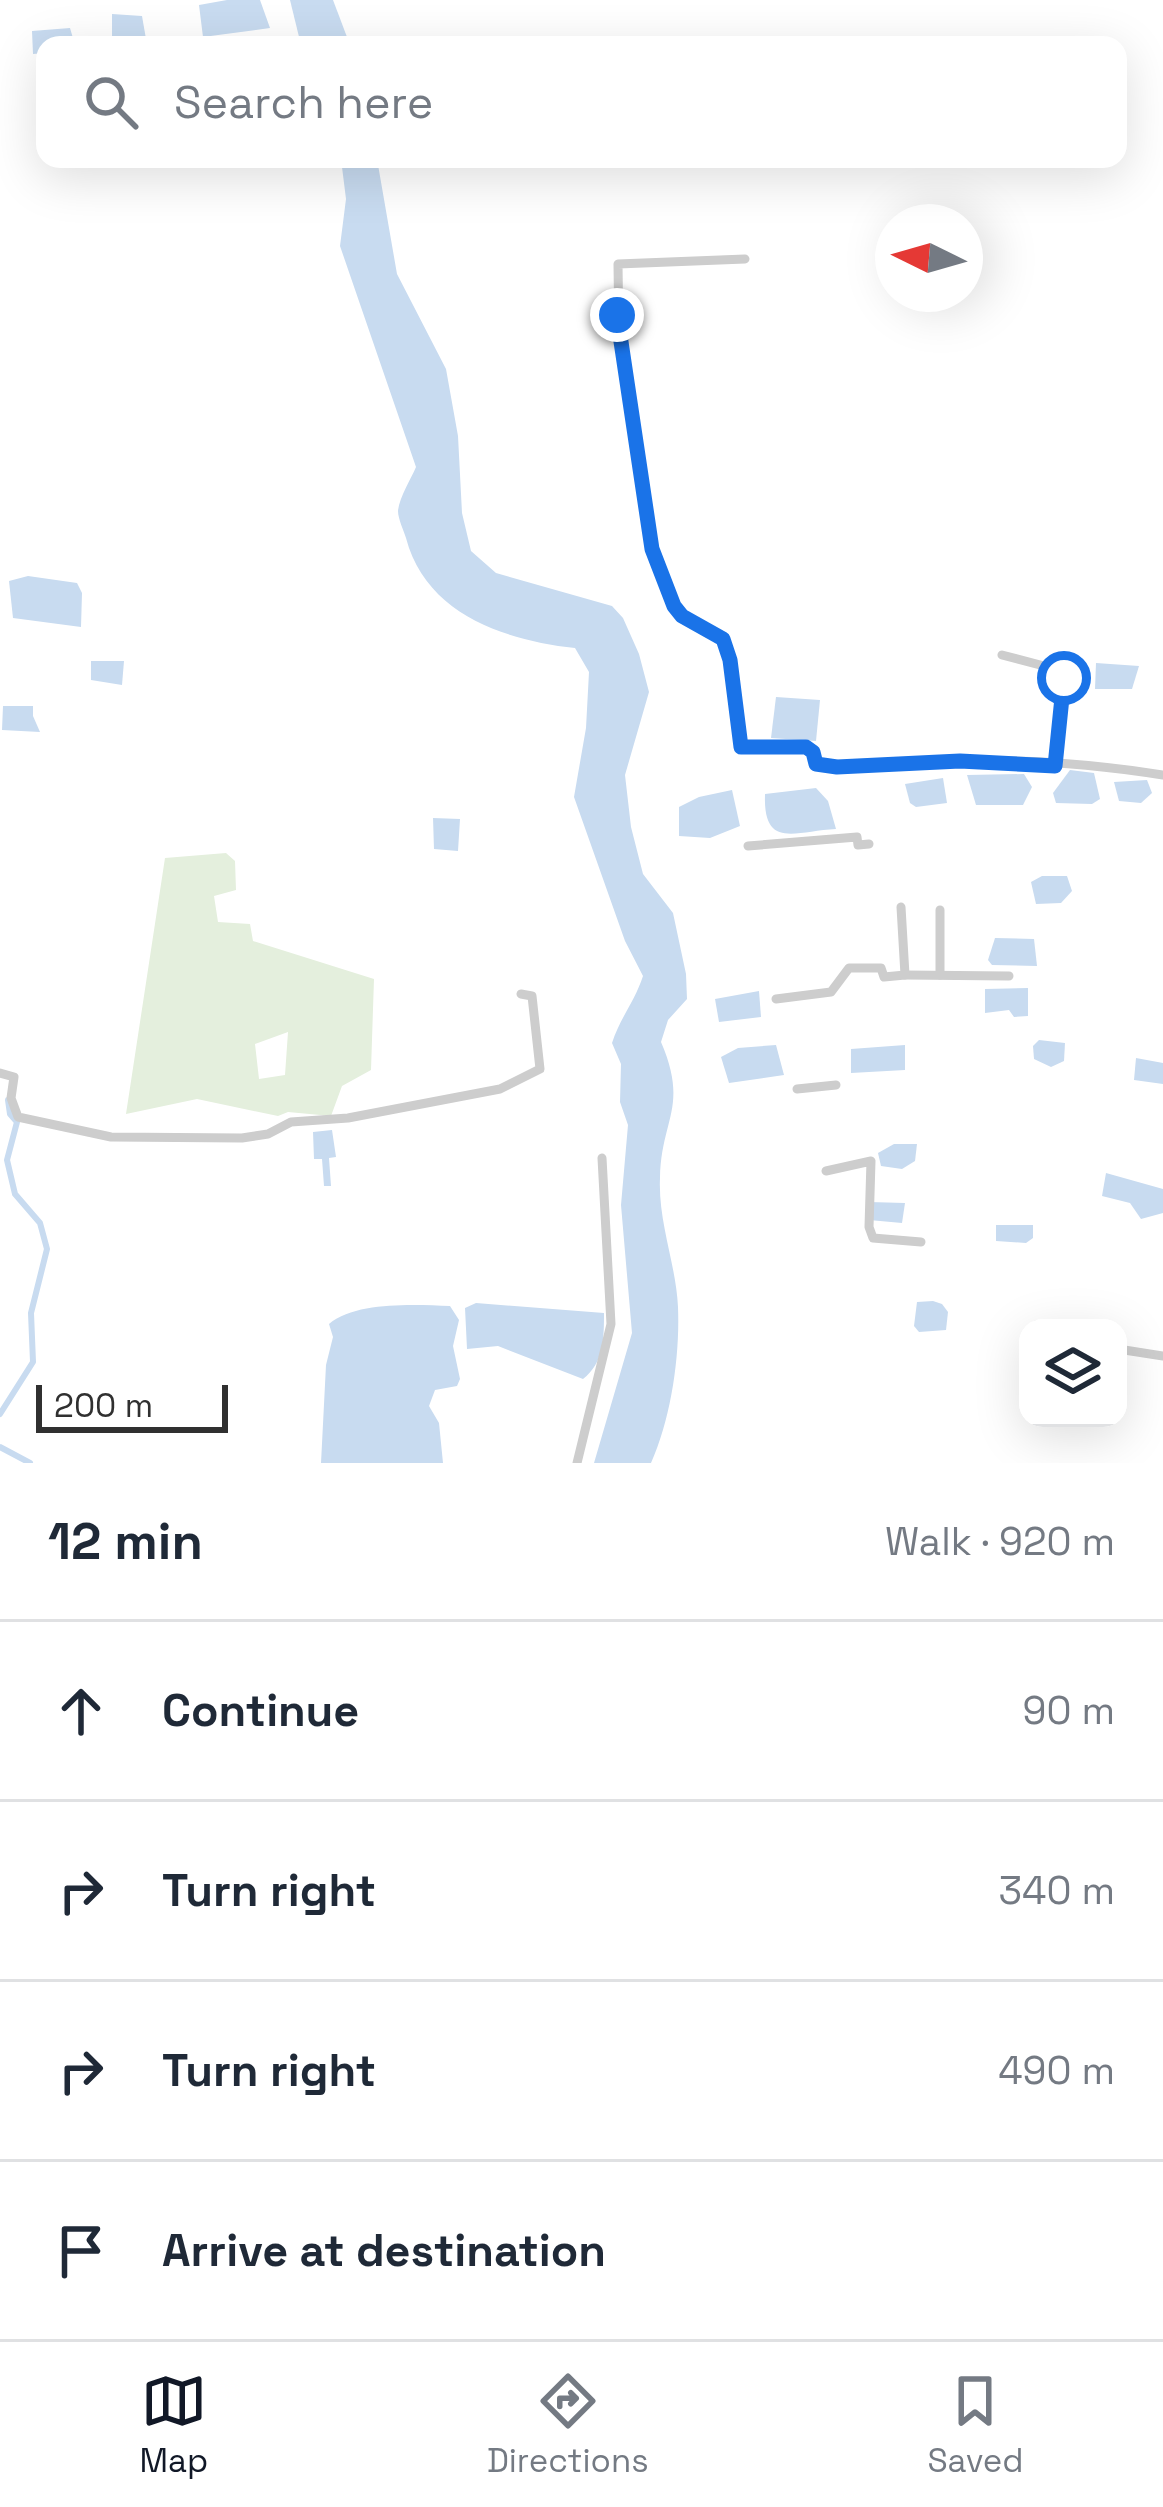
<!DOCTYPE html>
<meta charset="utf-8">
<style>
body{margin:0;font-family:"Space Grotesk",sans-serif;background:#f2f2f3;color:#1f2937}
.controls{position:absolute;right:36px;bottom:36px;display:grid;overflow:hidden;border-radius:24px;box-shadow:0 12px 48px #0002}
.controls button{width:108px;height:108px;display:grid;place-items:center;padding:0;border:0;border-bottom:3px solid #e0e1e3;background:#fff;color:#1f2937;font:60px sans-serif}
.compass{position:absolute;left:875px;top:204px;width:108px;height:108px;border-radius:50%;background:#fff;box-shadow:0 12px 48px #0002;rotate:275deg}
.scale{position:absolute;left:36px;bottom:30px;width:192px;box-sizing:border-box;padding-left:12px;border:6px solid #303030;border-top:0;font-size:33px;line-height:42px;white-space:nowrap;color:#303030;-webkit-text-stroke:9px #fff;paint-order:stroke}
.stop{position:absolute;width:36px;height:36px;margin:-27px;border:9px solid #1a73e8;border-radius:50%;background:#fff}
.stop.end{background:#1a73e8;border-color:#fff;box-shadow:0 3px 12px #0008}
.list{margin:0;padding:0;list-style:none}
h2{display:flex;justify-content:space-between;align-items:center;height:156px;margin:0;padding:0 48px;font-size:51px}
h2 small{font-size:39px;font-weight:400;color:#747a83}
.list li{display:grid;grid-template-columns:78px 1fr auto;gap:36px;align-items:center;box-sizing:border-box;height:180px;padding:0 48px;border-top:3px solid #e0e1e3}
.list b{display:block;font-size:45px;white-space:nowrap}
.list em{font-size:39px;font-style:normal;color:#747a83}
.icon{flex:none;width:66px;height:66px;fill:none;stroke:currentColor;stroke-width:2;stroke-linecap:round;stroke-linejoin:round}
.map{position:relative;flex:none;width:1163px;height:1463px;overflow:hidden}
.search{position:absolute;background:#fff;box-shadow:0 12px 48px #0002;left:36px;right:36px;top:36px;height:132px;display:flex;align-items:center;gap:30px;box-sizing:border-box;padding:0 42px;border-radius:24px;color:#747a83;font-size:45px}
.sheet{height:876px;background:#fff}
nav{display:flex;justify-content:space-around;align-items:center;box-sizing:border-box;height:168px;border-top:3px solid #e0e1e3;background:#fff;font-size:33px;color:#747a83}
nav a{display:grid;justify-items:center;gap:6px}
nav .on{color:#111827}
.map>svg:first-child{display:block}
.green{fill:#e4efdd;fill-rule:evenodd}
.water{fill:#c8dbf0}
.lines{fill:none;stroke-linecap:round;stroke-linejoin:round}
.canal{stroke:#c8dbf0;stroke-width:6}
.minor{stroke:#cdcdcd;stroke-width:9}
.route{stroke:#1a73e8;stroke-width:15}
</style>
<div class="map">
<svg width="1163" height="1463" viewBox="0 0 1163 1463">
<rect width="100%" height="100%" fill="#fff"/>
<!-- green -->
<path class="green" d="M 226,853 L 235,861 L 236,890 L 214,896 L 218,922 L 250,924 L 253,941 L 374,979 L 371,1070 L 342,1086 L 331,1116 L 288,1112 L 278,1116 L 197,1099 L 126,1114 L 165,858 ZM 288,1032 L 285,1075 L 259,1079 L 255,1044 Z"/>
<!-- water -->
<g class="water">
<path d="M 227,0 L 260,0 L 270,28 L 203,37 L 199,5 Z"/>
<path d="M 290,0 L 333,0 L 350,45 L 301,45 Z"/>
<path d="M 112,14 L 142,16 L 146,39 L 112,42 Z"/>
<path d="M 70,28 L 75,45 L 45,45 L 45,53 L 33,54 L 32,31 Z"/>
<path d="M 341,159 L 377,159 L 397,274 L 446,369 L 458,436 L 462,513 L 471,551 L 496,573 L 612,606 L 623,618 L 639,654 L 649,692 L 625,775 L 631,827 L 643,874 L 673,913 L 686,974 L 687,999 L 668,1020 L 661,1042 C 689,1107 661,1119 660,1178 C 658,1222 676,1264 678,1307 C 680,1357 671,1418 651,1463 L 594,1463 L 632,1333 L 621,1205 L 628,1125 L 620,1102 L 621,1064 L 612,1043 C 620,1018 635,1001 643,976 L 625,941 L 574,797 L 586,728 L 589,672 L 575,648 C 504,640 426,614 406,538 C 404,531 398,519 398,511 C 399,498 411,479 416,467 L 340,246 L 346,199 Z"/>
<path d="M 28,576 L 77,583 L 82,593 L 81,627 L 13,618 L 9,581 Z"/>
<path d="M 91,661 L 124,661 L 122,685 L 91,680 Z"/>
<path d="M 1096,663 L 1139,666 L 1132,689 L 1095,689 Z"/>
<path d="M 776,697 L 820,700 L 816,741 L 771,738 Z"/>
<path d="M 3,706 L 33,706 L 33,716 L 40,732 L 2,730 Z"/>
<path d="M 1070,770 L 1094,773 L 1100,799 L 1092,804 L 1056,803 L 1053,793 Z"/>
<path d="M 1024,774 L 1032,787 L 1023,805 L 976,805 L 967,775 Z"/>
<path d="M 943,778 L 947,803 L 916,807 L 910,803 L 905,784 Z"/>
<path d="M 1147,780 L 1152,793 L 1141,803 L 1119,801 L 1114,782 Z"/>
<path d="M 816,788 L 828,801 L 836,829 C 795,831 763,850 765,794 Z"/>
<path d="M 732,790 L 740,826 L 710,838 L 679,836 L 679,807 L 699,797 Z"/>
<path d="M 433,818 L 460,819 L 458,851 L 434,849 Z"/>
<path d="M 1042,876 L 1067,876 L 1072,891 L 1061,903 L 1036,904 L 1031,882 Z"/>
<path d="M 995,938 L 1034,939 L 1037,966 L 992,965 L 988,960 Z"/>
<path d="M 1028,988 L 1028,1016 L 1014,1017 L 1009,1010 L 985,1013 L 985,989 Z"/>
<path d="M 759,991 L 761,1017 L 719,1022 L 715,999 Z"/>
<path d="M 1039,1040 L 1065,1043 L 1064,1061 L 1051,1067 L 1034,1059 L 1033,1046 Z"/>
<path d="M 776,1045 L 784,1075 L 729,1083 L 721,1057 L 738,1048 Z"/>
<path d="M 905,1045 L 905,1070 L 851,1073 L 851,1049 Z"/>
<path d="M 1136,1058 L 1163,1063 L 1163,1084 L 1134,1080 Z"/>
<path d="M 332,1130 L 336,1157 L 329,1158 L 331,1186 L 324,1186 L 322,1159 L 314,1159 L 313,1132 Z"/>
<path d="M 894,1144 L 917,1144 L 915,1161 L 902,1169 L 881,1166 L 878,1153 Z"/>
<path d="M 1106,1173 L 1163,1189 L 1163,1213 L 1141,1219 L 1130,1203 L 1102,1196 Z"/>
<path d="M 869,1202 L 905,1203 L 902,1223 L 869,1220 Z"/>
<path d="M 996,1225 L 1033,1225 L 1033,1238 L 1026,1243 L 996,1241 Z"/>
<path d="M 933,1301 L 942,1304 L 948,1312 L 946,1330 L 919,1332 L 914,1326 L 917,1302 Z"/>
<path d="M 476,1303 L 604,1313 C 604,1338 604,1363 583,1379 L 498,1346 L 467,1349 L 465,1308 Z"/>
<path d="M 450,1306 L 459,1320 L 453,1346 L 460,1379 L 457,1386 L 435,1390 L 429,1406 L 439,1423 L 443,1463 L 321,1463 L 326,1365 L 333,1337 L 329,1324 C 357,1301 415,1305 450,1306 Z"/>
</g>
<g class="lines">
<!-- canal -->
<g class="canal">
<path d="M 0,1414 L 33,1362 L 31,1313 L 47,1249 L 40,1223 L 15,1194 L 7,1160 L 17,1122 L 10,1114 L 8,1100"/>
<path d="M 0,1447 L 30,1463"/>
</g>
<!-- minor -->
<g class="minor">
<path d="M 745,259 L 618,264 L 619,338 L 652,549 L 674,606 L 682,616 L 723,639 L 730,660 L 741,747 L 806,747 L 813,753 L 816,764 C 863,771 910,764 957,762 C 1022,758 1099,765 1163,775"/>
<path d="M 1002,655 L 1063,671 L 1055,766"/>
<path d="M 748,846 L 857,837 L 858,845 L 869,844"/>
<path d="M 905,975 L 1009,976"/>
<path d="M 940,975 L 940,910"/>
<path d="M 776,999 L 831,992 L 849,968 L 881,968 L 884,977 L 905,975 L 901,907"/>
<path d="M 0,1073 L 14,1077 L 11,1098 L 18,1117 L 111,1137 L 242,1138 L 268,1134 L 291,1122 L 348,1118 L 500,1089 L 540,1069 L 532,996 L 521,994"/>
<path d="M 797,1089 L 836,1085"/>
<path d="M 826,1171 L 871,1161 L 869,1227 L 873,1238 L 921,1242"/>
<path d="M 1036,1325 L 1043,1328"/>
<path d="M 1118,1349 L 1163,1356"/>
<path d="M 577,1463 L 611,1324 L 602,1158"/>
</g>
</g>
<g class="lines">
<!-- route -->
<path class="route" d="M 617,315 L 652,549 L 674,606 L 682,616 L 723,639 L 730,660 L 741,747 L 806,747 L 813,752 L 816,764 L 837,767 L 960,761 L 1055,766 L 1064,678"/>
</g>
</svg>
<div class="controls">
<button><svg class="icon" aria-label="layers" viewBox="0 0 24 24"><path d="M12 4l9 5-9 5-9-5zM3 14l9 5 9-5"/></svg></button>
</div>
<svg class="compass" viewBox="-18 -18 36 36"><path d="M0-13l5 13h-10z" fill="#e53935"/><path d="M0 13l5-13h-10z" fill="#747a83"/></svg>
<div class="scale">200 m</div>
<div class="stop" style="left:1064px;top:678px"></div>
<div class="stop end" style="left:617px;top:315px"></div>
<div class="search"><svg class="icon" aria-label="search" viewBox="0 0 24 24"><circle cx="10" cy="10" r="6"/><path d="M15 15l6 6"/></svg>Search here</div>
</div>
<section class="sheet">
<h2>12 min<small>Walk · 920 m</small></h2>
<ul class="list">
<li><svg class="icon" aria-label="ahead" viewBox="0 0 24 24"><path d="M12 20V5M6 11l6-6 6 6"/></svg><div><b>Continue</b></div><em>90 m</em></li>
<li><svg class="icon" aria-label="right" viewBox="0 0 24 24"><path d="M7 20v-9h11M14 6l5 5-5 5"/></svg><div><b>Turn right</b></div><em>340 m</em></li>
<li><svg class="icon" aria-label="right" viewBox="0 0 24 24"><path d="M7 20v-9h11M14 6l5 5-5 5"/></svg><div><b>Turn right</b></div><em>490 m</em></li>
<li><svg class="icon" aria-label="arrive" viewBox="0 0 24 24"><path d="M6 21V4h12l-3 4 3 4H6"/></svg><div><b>Arrive at destination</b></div></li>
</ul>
</section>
<nav>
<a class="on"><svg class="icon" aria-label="map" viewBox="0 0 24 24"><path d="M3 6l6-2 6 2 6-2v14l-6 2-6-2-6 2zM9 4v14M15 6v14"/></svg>Map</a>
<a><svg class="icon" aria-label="directions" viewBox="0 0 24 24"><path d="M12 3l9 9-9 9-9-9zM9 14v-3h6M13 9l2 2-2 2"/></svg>Directions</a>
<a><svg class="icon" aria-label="saved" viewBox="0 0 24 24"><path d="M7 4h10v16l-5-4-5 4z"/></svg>Saved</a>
</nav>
